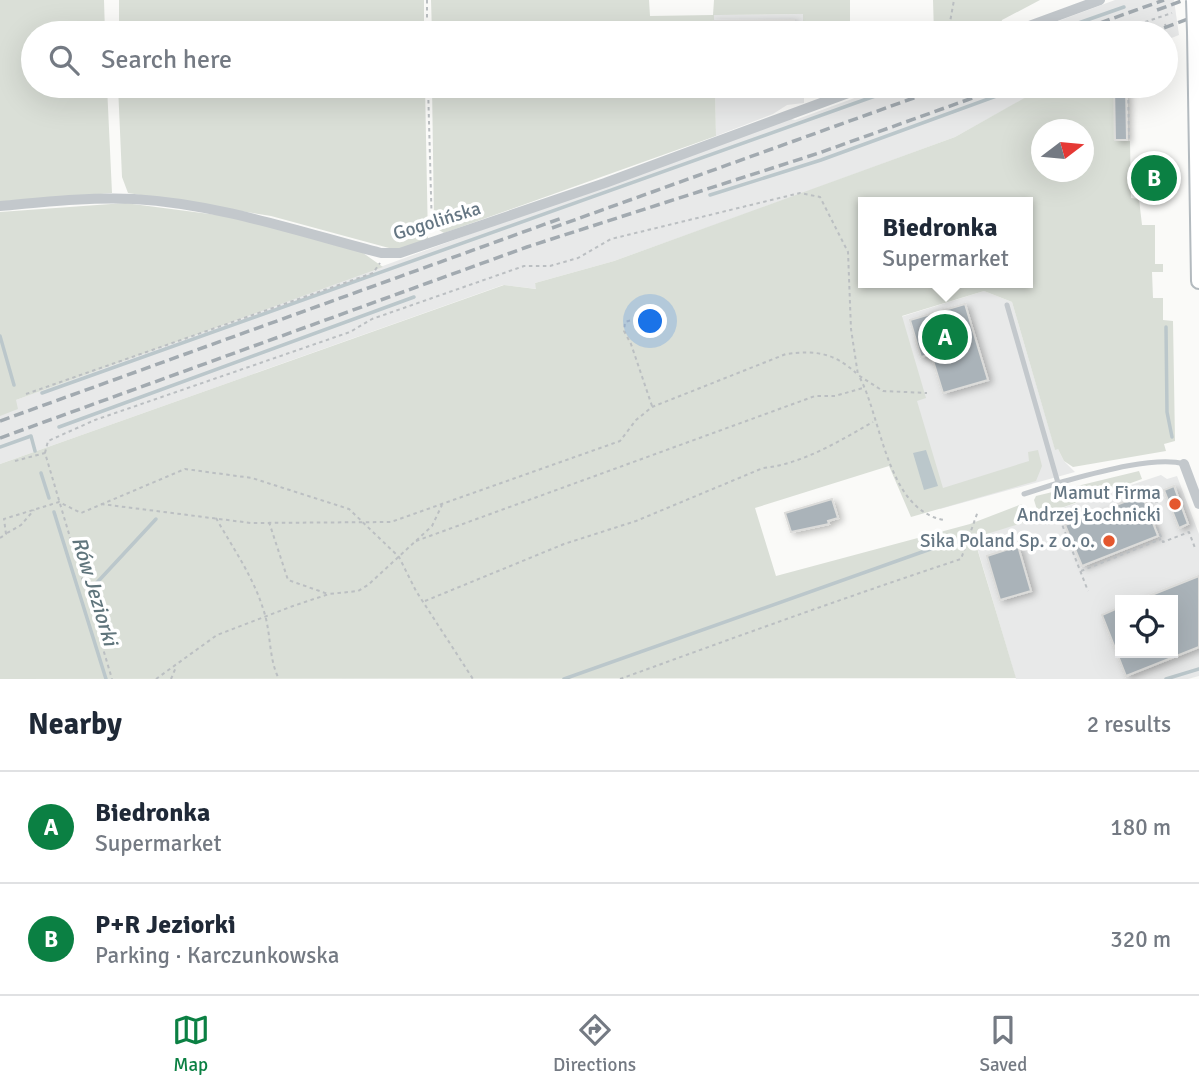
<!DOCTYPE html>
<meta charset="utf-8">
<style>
body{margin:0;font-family:Signika,sans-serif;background:#f6f6f7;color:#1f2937}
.controls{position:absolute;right:21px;bottom:21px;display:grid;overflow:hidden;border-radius:0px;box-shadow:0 7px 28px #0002}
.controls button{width:63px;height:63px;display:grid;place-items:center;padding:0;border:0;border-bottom:2px solid #e0e1e3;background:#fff;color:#1f2937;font:35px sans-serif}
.compass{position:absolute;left:1031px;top:119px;width:63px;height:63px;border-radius:50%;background:#fff;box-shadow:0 7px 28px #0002;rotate:74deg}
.you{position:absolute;left:651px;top:322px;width:24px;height:24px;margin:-18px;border:5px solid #fff;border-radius:50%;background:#1a73e8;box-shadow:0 0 0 10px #1a73e833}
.badge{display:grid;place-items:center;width:46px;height:46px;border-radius:50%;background:#0b8043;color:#fff;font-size:23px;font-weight:700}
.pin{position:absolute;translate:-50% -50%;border:4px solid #fff;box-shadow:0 2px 7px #0006}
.popup{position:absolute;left:858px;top:197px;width:175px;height:91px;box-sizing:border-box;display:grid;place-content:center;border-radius:0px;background:#fff;filter:drop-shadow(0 2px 5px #0005);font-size:23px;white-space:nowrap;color:#747a83}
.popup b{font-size:26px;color:#1f2937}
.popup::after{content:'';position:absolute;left:50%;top:100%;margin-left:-14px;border:14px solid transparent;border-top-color:#fff}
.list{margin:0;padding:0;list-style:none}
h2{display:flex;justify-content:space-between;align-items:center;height:91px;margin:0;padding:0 28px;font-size:30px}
h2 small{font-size:23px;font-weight:400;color:#747a83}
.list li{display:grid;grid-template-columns:46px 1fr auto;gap:21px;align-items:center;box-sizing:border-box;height:112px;padding:0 28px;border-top:2px solid #e0e1e3}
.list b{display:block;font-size:26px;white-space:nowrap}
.list p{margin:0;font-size:23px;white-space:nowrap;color:#747a83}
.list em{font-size:23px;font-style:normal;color:#747a83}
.icon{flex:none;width:38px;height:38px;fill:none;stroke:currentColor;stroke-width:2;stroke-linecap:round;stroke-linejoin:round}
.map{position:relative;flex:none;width:1199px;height:679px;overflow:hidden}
.search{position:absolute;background:#fff;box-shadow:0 7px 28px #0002;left:21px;right:21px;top:21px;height:77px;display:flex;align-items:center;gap:18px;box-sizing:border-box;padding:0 24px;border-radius:38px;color:#747a83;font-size:26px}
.sheet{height:315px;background:#fff}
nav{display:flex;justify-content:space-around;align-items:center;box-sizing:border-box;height:98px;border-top:2px solid #e0e1e3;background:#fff;font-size:19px;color:#747a83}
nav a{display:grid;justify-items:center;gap:4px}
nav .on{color:#0b8043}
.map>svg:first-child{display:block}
.built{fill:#e8e9e9;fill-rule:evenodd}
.green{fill:#dadfd7;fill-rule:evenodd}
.water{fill:#bbc7cb}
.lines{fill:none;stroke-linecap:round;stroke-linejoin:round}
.stream{stroke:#bbc7cb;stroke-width:3.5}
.building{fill:#aab3b9;stroke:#dcdcda;stroke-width:2;filter:url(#shadow)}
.secondary-casing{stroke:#b3babf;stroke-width:18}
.path{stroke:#bbbfc2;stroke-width:2;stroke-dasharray:3.5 3.5;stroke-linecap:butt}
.lane{stroke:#c3c8cc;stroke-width:5}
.street{stroke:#c3c8cc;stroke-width:10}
.secondary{stroke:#fff;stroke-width:14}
.rail{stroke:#a2aab0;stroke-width:3.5;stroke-dasharray:10 5;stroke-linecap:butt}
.secondary-bridge-casing{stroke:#b3babf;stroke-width:18;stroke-linecap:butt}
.secondary-bridge{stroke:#fff;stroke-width:14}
.poi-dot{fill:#e4572e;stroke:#fff;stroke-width:2.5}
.labels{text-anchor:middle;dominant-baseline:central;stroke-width:7;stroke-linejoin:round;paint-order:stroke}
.street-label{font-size:19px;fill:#657683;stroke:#fff}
.poi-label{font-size:19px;fill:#657683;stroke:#fff;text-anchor:end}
.water-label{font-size:21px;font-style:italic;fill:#60757c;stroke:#fff}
</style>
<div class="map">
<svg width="1199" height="679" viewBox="0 0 1199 679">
<defs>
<filter id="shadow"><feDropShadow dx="4" dy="2.5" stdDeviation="3.5" flood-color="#0004"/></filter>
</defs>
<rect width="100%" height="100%" fill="#fafaf8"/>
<!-- built -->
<g class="built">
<path d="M 1115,0 L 1174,0 L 1179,35 L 1169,39 L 1169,51 L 1166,51 L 1166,33 L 1026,33 Z"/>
<path d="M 803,14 L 803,33 L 714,33 L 714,15 Z"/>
<path d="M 715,86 L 804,86 L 804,103 L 787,105 L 773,114 L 716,136 Z"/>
<path d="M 887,86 L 1038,86 L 1028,89 L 1029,96 L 955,137 L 808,191 L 614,261 L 535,283 L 537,289 L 503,285 L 0,464 L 0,387 L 16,400 L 788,118 L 795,120 Z"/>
<path d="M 984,291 L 1012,302 L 1055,449 L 1058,449 L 1064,461 L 1075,472 L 940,509 L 891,320 Z"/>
<path d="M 1161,475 L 1167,479 L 1177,476 L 1199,534 L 1199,676 L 1188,679 L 1016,679 L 974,537 ZM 1120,600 L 1173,600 L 1173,653 L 1120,653 Z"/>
</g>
<!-- green -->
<g class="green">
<path d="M 0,0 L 104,0 L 105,33 L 33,33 L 33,86 L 107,86 L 112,193 L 0,203 Z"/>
<rect x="119" y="0" width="305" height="33"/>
<path d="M 431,0 L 649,0 L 650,16 L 713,15 L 714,0 L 850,0 L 850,33 L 803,33 L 803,14 L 714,15 L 714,33 L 432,33 Z"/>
<path d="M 933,0 L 1040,0 L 1002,20 L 998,32 L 993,33 L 934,33 Z"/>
<path d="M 118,86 L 425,86 L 428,240 L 404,248 L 389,248 L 271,216 L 128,193 L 122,177 Z"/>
<path d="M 432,86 L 715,86 L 716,136 L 444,233 L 437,229 L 434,220 Z"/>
<path d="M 1038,86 L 1114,86 L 1115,141 L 1130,141 L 1131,198 L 1139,199 L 1142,225 L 1155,225 L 1155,264 L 1163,264 L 1163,272 L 1152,272 L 1153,298 L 1163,298 L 1163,320 L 1173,321 L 1175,441 L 1164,444 L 1166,451 L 1073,467 L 1064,461 L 1058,449 L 1055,450 L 1012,302 L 984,291 L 902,316 L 926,398 L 917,401 L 943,488 L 1029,461 L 1028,452 L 1038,450 L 1042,466 L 1036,481 L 911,517 L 889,466 L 755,508 L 776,576 L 970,524 L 1022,504 L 1028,521 L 974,538 L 1016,678 L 0,679 L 0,464 L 504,285 L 536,289 L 535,283 L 614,261 L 955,137 L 1028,96 L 1028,89 ZM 1042,130 L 1084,130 L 1084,172 L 1042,172 ZM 863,202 L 1027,202 L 1027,283 L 863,283 Z"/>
<path d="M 125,203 L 225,216 L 356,248 L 383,267 L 16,400 L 18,409 L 0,416 L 0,212 Z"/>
<path d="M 1139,471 L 1142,479 L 1039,516 L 1034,500 L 1036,496 Z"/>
</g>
<!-- water -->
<path class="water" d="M 926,450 L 938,486 L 924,490 L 913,453 Z"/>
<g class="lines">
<!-- stream -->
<g class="stream">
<path d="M 1050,33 L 1124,7"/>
<path d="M 710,195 L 821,160 L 1024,86"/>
<path d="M 1166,327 L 1167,412 L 1172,437"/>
<path d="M 0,336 L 14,385"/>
<path d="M 42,393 L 903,86"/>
<path d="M 59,427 L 414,297"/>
<path d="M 0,447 L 31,436 L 35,451"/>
<path d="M 41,473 L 49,498"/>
<path d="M 54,512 L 106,679"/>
<path d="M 91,589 L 156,519"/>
<path d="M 564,679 L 939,546 L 962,541"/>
<path d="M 1166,679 L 1199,669"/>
</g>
</g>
<!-- building -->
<g class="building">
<path d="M 794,20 L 794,33 L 715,33 L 714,21 Z"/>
<path d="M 1114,86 L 1126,86 L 1127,140 L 1115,140 Z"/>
<path d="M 965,304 L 988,380 L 943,393 L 931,354 L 921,357 L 910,320 Z"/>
<path d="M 1174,486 L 1188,524 L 1179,528 L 1164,490 Z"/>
<path d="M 1142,495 L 1158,536 L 1082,566 L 1065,525 Z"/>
<path d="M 832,499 L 838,518 L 828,521 L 829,524 L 791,532 L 785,513 Z"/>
<path d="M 1018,546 L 1031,591 L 1000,600 L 987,556 Z"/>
<path d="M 1199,576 L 1199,647 L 1126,676 L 1102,615 L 1120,607 L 1120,653 L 1173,653 L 1173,600 L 1139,600 Z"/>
</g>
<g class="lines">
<!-- secondary casing -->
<g class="secondary-casing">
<path id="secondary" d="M 1195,32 L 1199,281"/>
</g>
<!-- path -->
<g class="path">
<path d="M 427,0 L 427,33"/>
<path d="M 1145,22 L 1172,13"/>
<path d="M 1165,24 L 1167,30"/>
<path d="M 948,33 L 954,0"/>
<path d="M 1166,64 L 1167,64"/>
<path d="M 428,86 L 432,231"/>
<path d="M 1128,86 L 1129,140"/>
<path d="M 860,378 C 882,420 887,510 944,520"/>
<path d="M 26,394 L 373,273 L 380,263"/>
<path d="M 652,406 L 631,344 L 624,331 L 625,322 L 663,311"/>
<path d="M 45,453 L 48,441 L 95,420 L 350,332 L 372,319 L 524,266 L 550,266 L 578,258 L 611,239 L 800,193 L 820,197 L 848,252 L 851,329 L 858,375 L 883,391 L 927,393"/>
<path d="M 15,461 L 45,453 L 112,679"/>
<path d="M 1142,490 L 1148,504"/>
<path d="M 1158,501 L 1148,505 L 1163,542 L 1189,532 L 1195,548"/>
<path d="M 101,504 L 251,523 L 391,522 L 620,441 L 636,420 L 652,407 L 786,354 C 816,350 834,353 856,373"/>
<path d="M 216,518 C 234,550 255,579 265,615 C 271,636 269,660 279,679"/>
<path d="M 1060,519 L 1088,591"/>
<path d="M 269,522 L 288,580 L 328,594"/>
<path d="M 7,533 L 21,525 L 34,510"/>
<path d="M 0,538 L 6,534 L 4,519 L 59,502 L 81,513 L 185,469 L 252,478 L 349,509 L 399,557 L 416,591 L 473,679"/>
<path d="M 416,541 L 815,396 L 835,396 L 863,388"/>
<path d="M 1081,571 L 1161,539"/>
<path d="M 425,601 L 564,544 L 636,521 L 763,468 C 803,464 839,441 873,422"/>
<path d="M 156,679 L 217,635 L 293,606 L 329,594 L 358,591 L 368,585 L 432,526 L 442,505"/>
<path d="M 171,679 L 176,667"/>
<path d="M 620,679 C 733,638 846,597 961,559 L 978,511"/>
</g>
<!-- lane -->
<g class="lane">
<path d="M 1007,305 L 1058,483 C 1088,475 1155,455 1184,464"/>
<path d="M 1024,494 L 1058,483"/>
</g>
<!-- street -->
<g class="street">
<path d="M 1010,33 L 1100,0"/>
<path d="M 0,206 C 44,202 90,197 134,199 C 219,204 300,232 381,253 L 400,253 L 605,183 L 867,86"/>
<path d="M 1184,464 L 1199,504"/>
</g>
<!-- secondary -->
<use href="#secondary" class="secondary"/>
<!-- rail -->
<g class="rail">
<path d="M 1157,10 L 1184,0"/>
<path d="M 1072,33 L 1164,0"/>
<path d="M 1150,33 L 1199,15"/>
<path d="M 552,228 L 947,86"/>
<path d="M 0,421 L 562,218"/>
<path d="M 0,438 L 527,247 L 819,153 L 1006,86"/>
</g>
<!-- secondary-bridge casing -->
<g class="secondary-bridge-casing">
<path id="secondary-bridge" d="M 1194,0 L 1195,32"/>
</g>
<!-- secondary-bridge -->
<use href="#secondary-bridge" class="secondary-bridge"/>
</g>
<!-- markers -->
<g class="poi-dot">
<circle cx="1175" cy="504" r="7"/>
<circle cx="1109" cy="541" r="7"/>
</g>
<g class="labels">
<!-- street labels -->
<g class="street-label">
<text transform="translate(437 221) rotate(-17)">Gogolińska</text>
</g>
<!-- poi labels -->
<g class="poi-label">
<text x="1161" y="493">Mamut Firma<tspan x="1161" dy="22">Andrzej Łochnicki</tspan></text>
<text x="1095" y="541">Sika Poland Sp. z o. o.</text>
</g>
<!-- water labels -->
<g class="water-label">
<text transform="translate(95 591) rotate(73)">Rów Jeziorki</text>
</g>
</g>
</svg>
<div class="controls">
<button><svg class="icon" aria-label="locate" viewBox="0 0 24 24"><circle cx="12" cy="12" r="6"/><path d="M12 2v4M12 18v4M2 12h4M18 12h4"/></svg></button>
</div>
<svg class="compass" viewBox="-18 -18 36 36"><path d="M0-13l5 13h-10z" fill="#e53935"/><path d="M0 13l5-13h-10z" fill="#747a83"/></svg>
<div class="you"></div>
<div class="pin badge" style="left:945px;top:337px">A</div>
<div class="popup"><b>Biedronka</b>Supermarket</div>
<div class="pin badge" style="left:1154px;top:178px">B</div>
<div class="search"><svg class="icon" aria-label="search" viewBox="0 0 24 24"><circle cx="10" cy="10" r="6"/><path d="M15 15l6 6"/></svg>Search here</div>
</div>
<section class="sheet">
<h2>Nearby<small>2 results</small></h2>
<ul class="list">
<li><span class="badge">A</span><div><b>Biedronka</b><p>Supermarket</p></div><em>180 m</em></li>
<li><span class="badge">B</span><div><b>P+R Jeziorki</b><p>Parking · Karczunkowska</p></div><em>320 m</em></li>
</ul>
</section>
<nav>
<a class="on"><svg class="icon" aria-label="map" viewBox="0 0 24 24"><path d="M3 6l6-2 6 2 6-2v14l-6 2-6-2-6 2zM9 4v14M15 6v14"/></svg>Map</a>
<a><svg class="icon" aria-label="directions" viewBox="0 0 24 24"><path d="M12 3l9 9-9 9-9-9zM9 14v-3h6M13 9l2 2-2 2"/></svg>Directions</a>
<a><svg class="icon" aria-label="saved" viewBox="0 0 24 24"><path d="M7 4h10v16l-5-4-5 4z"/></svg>Saved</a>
</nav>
